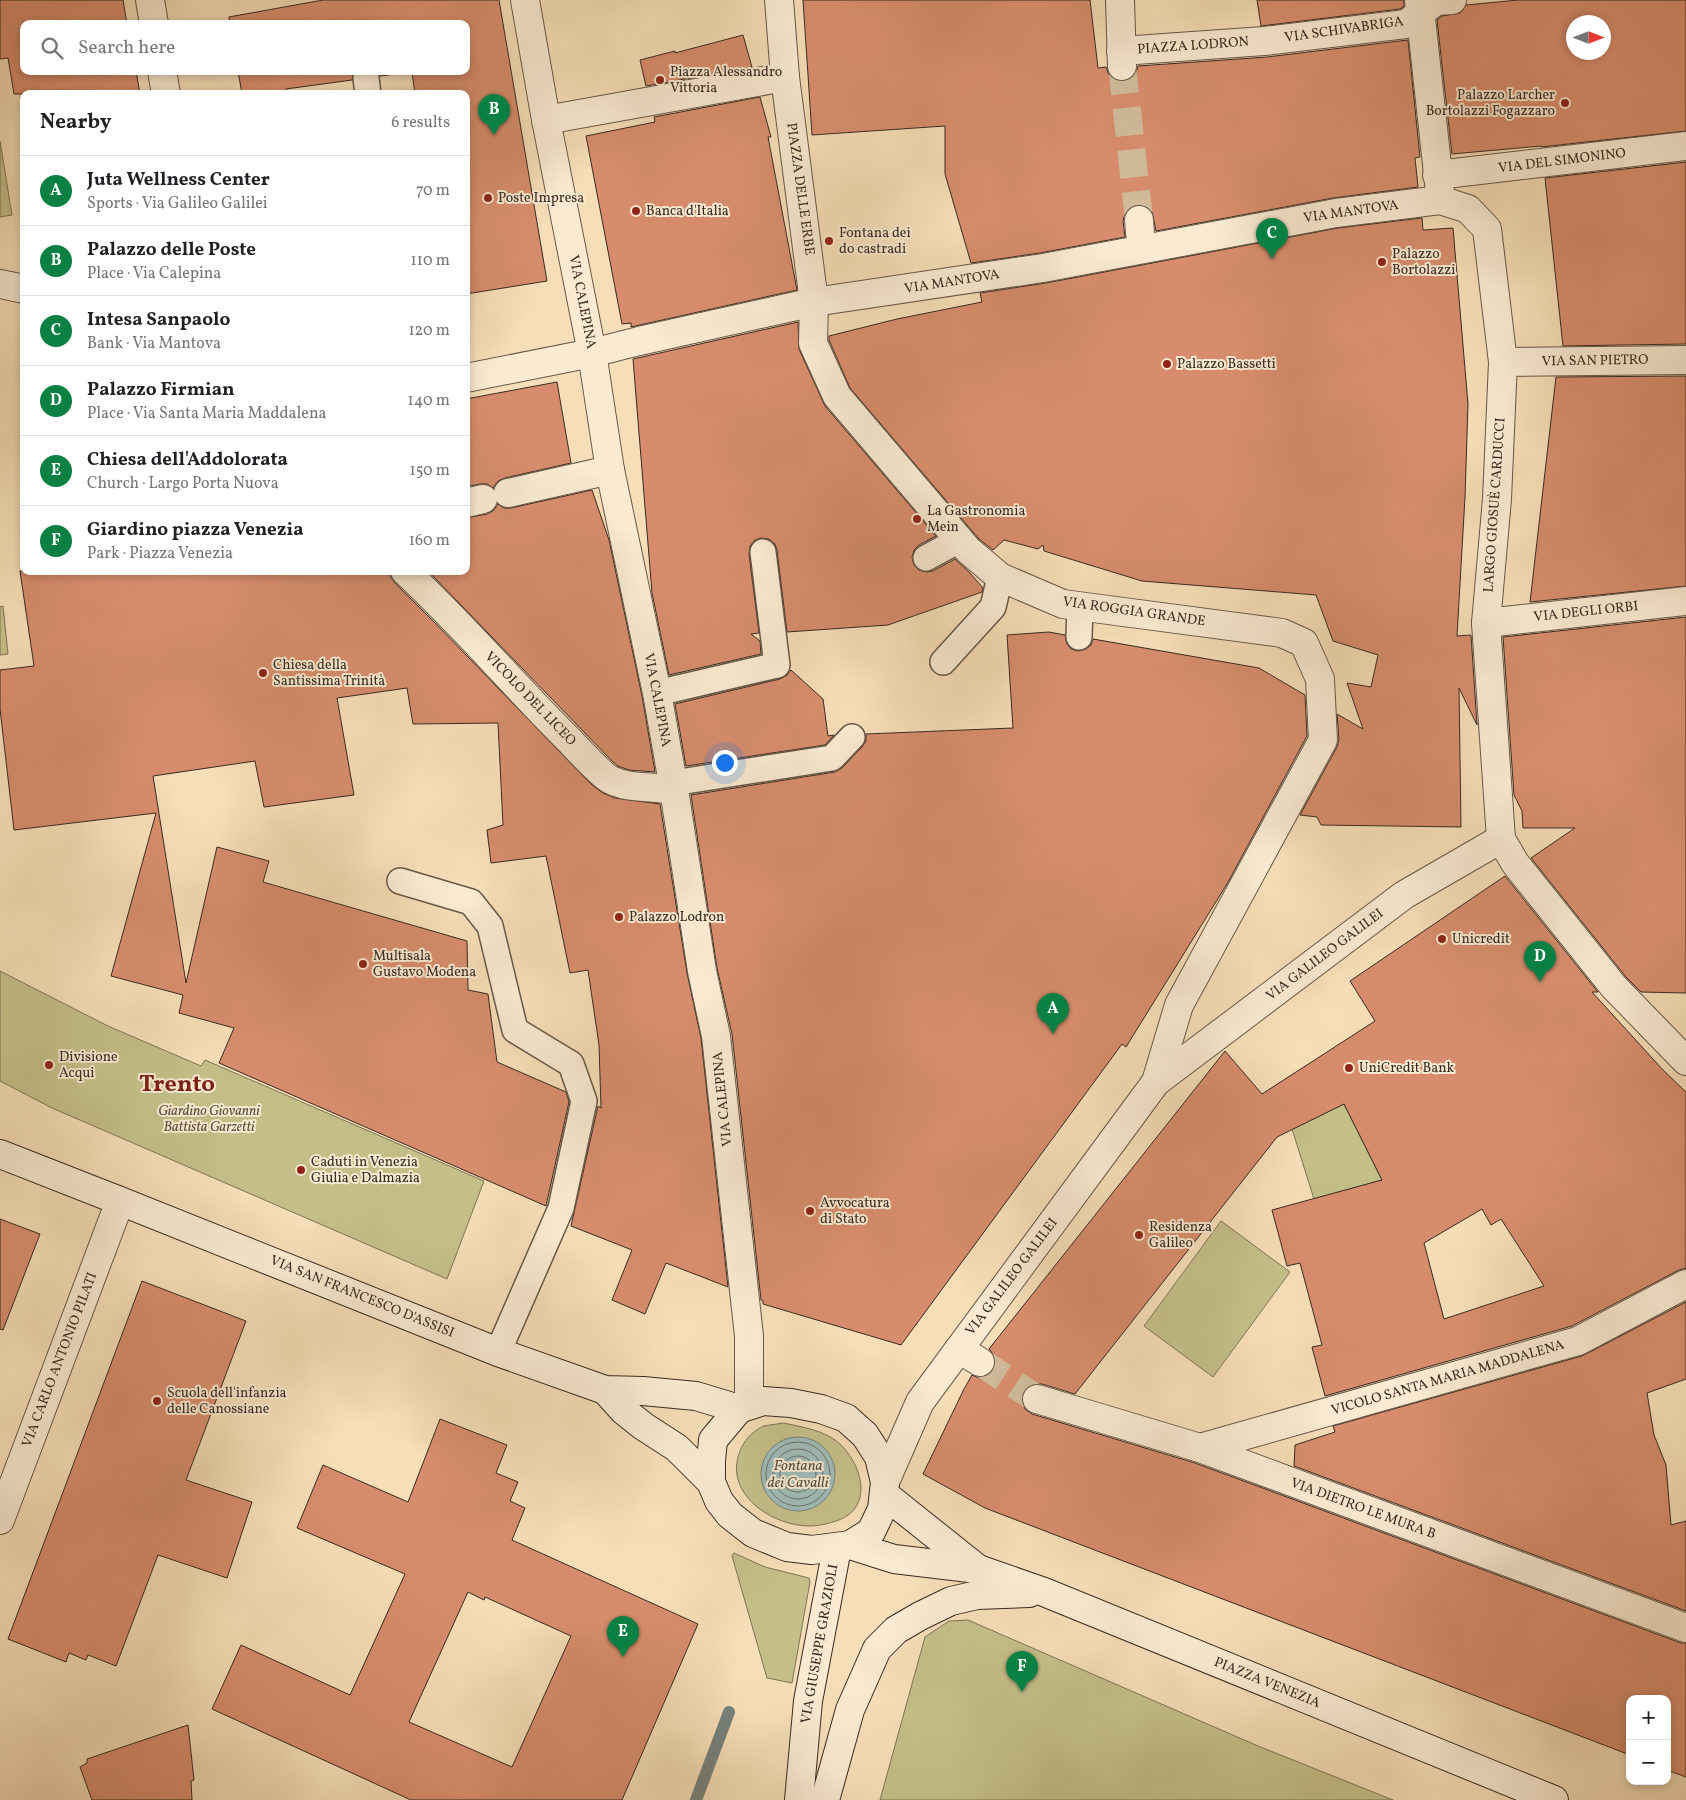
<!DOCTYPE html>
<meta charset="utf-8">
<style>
body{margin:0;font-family:Vollkorn,serif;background:#f6f6f6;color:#202124}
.controls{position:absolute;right:15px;bottom:15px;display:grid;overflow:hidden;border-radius:10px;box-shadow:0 2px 8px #0003}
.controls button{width:45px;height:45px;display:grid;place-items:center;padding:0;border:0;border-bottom:1px solid #e0e0e0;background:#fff;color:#202124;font:25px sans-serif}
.compass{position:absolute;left:1566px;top:15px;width:45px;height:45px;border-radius:50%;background:#fff;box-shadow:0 2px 8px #0003;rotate:90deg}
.you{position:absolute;left:724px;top:762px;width:18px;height:18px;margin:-12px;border:4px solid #fff;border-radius:50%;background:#1a73e8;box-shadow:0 0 0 8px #1a73e833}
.badge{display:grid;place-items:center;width:32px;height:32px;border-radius:50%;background:#0b8043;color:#fff;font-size:16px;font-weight:700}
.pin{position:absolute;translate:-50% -41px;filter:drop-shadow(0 1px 2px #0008)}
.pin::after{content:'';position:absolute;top:26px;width:18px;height:15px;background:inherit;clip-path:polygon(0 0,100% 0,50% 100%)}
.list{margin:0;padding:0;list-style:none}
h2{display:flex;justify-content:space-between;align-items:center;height:65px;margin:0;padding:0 20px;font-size:21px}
h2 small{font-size:16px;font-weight:400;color:#757577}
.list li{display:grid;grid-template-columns:32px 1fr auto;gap:15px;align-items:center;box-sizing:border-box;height:70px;padding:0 20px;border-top:1px solid #e0e0e0}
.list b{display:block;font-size:19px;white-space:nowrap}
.list p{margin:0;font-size:16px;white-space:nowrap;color:#757577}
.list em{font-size:16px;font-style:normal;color:#757577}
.icon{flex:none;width:28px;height:28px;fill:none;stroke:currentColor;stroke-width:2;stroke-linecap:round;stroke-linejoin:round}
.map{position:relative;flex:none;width:1686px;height:1800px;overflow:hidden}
.search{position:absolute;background:#fff;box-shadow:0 2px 8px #0003;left:20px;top:20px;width:450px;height:55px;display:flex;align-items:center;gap:12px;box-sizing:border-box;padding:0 18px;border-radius:10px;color:#757577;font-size:19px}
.panel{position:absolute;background:#fff;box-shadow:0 2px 8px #0003;left:20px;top:90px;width:450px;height:485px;border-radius:10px}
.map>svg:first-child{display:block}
.green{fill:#c4bf89;stroke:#7e7456}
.water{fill:#9fbbb7;stroke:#76817b}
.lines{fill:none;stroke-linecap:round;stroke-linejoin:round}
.shore{stroke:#6c726c;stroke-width:1}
.stream{stroke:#76817b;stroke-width:12}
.building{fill:#d78d6d;stroke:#382a22;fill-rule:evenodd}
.pedestrian-tunnel{stroke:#d0ba9a;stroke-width:28;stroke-dasharray:28 14;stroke-linecap:butt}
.minor-tunnel{stroke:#d0ba9a;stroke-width:28;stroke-dasharray:28 14;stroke-linecap:butt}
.service-casing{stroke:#685748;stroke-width:28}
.pedestrian-casing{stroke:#685748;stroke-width:30}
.minor-casing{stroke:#685748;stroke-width:30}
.secondary-casing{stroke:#382a22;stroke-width:30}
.service{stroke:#f9ead1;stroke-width:25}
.pedestrian{stroke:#f9ead1;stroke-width:28}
.minor{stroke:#f9ead1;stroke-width:28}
.secondary{stroke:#f9ead1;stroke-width:28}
.poi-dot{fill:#8f2418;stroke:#f9ead1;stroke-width:2}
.labels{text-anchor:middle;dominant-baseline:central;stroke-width:4;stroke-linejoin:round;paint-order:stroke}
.street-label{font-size:14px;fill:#382a22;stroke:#f9ead1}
.poi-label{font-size:14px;fill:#382a22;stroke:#f9ead1;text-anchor:start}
.park-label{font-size:14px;font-style:italic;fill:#5b4f3c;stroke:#f9ead1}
.water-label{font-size:15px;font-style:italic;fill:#524e47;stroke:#f9ead1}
.town-label{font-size:24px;font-weight:bold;fill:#7a1f14;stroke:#f9ead1}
</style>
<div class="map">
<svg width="1686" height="1800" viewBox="0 0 1686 1800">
<rect width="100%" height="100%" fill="#f6deb8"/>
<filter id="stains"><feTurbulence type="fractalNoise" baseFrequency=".004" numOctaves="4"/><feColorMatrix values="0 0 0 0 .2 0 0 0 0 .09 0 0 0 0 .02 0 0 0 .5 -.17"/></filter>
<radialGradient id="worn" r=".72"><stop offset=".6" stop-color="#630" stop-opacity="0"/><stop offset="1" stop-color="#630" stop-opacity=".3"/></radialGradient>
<!-- green -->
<g class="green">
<path d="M 0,141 L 12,215 L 0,217 Z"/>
<path d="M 3,606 L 8,654 L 0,655 L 0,607 Z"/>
<path d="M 0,971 L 108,1026 L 201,1066 L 205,1060 L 484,1181 L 447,1279 L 52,1108 L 0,1081 Z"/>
<path d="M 1344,1104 L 1382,1180 L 1314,1199 L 1292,1129 Z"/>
<path d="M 1221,1221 L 1290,1272 L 1213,1377 L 1144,1326 Z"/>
<path d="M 783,1423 C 802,1427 825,1430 840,1444 C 863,1466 874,1509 836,1521 C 827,1524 818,1526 810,1526 C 768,1526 717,1488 744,1443 C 748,1436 757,1429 764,1426 C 770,1425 777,1424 783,1423 Z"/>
<path d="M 734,1553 L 765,1567 L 809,1578 L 810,1582 L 792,1683 L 767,1678 L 732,1556 Z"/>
<path d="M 968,1620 L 1258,1746 L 1393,1800 L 880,1800 L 925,1637 L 949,1621 Z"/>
</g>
<!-- water -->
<circle class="water" cx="798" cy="1474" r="37"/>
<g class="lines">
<!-- shore -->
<g class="shore">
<circle cx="798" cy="1474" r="32"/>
<circle cx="798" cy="1474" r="25"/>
<circle cx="798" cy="1474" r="18"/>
</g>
<!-- stream -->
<path class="stream" d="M 696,1800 L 729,1712"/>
</g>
<!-- building -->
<g class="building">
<path d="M 0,0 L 123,0 L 127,24 L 24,24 L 24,71 L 136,71 L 140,94 L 14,94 L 8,58 L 0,59 Z"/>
<path d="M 323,0 L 499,0 L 547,281 L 466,294 L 466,94 L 415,94 L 412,72 L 380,76 L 378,71 L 466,71 L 466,24 L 230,24 L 229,17 Z"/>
<path d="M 803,0 L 1090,0 L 1098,68 L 1106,67 L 1109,75 L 1114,79 L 1122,82 L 1131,79 L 1136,73 L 1138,66 L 1267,57 L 1408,40 L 1420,157 L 1415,158 L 1418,187 L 1333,198 L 1156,231 L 1152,212 L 1146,206 L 1137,205 L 1130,207 L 1125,214 L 1123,221 L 1125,237 L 1040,253 L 971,263 L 945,174 L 945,126 L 812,135 Z"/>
<path d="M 1257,0 L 1404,0 L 1404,6 L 1400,9 L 1261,26 Z"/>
<path d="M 1518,0 L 1686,0 L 1686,131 L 1541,147 L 1541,146 L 1452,154 L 1437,20 L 1442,16 L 1460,13 L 1466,5 ZM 1574,22 L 1604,22 L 1604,52 L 1574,52 Z"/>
<path d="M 743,35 L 752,67 L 646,86 L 640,60 L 675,51 L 675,53 Z"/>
<path d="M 238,71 L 354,71 L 352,80 L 286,89 L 286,94 L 242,94 Z"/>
<path d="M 760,97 L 771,137 L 768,137 L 797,290 L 631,327 L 631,323 L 622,324 L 586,136 L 655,122 L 654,117 Z"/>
<path d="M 1686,162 L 1686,344 L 1563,346 L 1545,178 Z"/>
<path d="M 1422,218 L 1423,230 L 1453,228 L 1468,404 L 1465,497 L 1457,636 L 1471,635 L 1477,725 L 1459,688 L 1461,827 L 1321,825 L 1317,817 L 1300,815 L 1337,747 L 1339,739 L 1337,714 L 1363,729 L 1347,683 L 1371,687 L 1378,655 L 1333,641 L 1316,595 L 1142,581 L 1044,551 L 1043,545 L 1038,549 L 1004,540 L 993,550 L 979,539 L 850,388 L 829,340 L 829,336 L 897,319 L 982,302 L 980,293 L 1046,283 L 1338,228 Z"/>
<path d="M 798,322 L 799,349 L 825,406 L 936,536 L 919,545 L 914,550 L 912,557 L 914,565 L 919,570 L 926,572 L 933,571 L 955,559 L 969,572 L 983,588 L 982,592 L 888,625 L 787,632 L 777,550 L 775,544 L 769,539 L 761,538 L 755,540 L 750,546 L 749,554 L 759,633 L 751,634 L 760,641 L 761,654 L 669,675 L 652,593 L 633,359 Z"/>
<path d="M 1686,376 L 1686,586 L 1530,602 L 1556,377 Z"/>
<path d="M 557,382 L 571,463 L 505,478 L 498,481 L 493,488 L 487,484 L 480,484 L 466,487 L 466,399 Z"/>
<path d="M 592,490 L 609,540 L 642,696 L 655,772 L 629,770 L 618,766 L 612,761 L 428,571 L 466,571 L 466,518 L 487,514 L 493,511 L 498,504 L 504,508 L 511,508 Z"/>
<path d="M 20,571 L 390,571 L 390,576 L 394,582 L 435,623 L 592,785 L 603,793 L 615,798 L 660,804 L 687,973 L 701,1038 L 728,1287 L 666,1263 L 645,1314 L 612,1300 L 632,1250 L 571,1226 L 598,1106 L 601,1108 L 599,1045 L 588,970 L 570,973 L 546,856 L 491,863 L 487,830 L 503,825 L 498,723 L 413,724 L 407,688 L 337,698 L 354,795 L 264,807 L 255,761 L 153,776 L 186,983 L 217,847 L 269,861 L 263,882 L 467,941 L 468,990 L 488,994 L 497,1062 L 566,1092 L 569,1102 L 546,1206 L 219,1063 L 234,1028 L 179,1013 L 183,995 L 111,976 L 156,813 L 14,830 L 0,709 L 0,670 L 34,666 Z"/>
<path d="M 1686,617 L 1686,993 L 1641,992 L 1626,977 L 1531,858 L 1575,828 L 1523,828 L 1522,811 L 1514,795 L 1503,637 Z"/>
<path d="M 1049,632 L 1065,635 L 1067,644 L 1071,649 L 1078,651 L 1086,649 L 1091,645 L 1093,639 L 1259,668 L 1305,695 L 1307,736 L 1227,884 L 1126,1047 L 1122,1044 L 901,1345 L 763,1304 L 763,1301 L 761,1300 L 732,1034 L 717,968 L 691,795 L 835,772 L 842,768 L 862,747 L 866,741 L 866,734 L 1013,728 L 1007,635 Z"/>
<path d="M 791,670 L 823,699 L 828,736 L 834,735 L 825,745 L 686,766 L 675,704 L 780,679 L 787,675 Z"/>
<path d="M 1505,876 L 1598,992 L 1592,992 L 1663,1070 L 1686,1092 L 1686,1268 L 1679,1270 L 1572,1326 L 1325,1396 L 1312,1347 L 1322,1345 L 1300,1263 L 1287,1266 L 1272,1210 L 1382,1180 L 1344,1104 L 1277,1137 L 1075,1394 L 1042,1384 L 1034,1384 L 1026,1388 L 1022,1394 L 1022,1402 L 1025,1409 L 1032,1414 L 1195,1463 L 1681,1643 L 1686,1643 L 1686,1777 L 1667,1770 L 1667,1699 L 1630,1699 L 1630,1755 L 985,1508 L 923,1474 L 964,1389 L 972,1375 L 979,1378 L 987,1376 L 993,1370 L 996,1362 L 994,1355 L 989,1349 L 1225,1051 L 1262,1094 L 1375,1021 L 1350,981 ZM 1482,1209 L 1491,1225 L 1501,1219 L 1544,1286 L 1444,1319 L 1424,1243 Z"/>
<path d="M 0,1219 L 40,1234 L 3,1330 L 0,1329 Z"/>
<path d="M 142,1281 L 246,1321 L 186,1480 L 252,1502 L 227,1578 L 158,1555 L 116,1666 L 88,1655 L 86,1660 L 69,1653 L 66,1662 L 8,1639 Z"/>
<path d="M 1686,1302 L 1686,1379 L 1647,1393 L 1654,1435 L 1666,1465 L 1671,1525 L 1686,1521 L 1686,1611 L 1294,1466 L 1295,1445 L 1335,1432 L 1333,1426 L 1582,1356 Z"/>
<path d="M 440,1419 L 507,1445 L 496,1473 L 518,1482 L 510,1501 L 525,1508 L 512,1540 L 698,1624 L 622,1800 L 411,1800 L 212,1709 L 241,1645 L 350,1695 L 405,1574 L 297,1528 L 323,1465 L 408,1502 ZM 468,1592 L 484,1600 L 485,1597 L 571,1636 L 512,1767 L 409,1722 Z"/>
<path d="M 188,1725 L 194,1780 L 191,1781 L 192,1800 L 92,1800 L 80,1767 L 87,1763 L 87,1759 Z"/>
</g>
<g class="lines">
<!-- pedestrian-tunnel -->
<path class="pedestrian-tunnel" d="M 1122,66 L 1139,220"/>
<!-- minor-tunnel -->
<path class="minor-tunnel" d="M 980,1362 L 1037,1399"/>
<!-- service casing -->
<g class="service-casing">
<g id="service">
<path d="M 366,78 L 368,94"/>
<path d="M 926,558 L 959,540"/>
<path d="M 1079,637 L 1080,606"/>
<path d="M 943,662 L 993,607 L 1000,577"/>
<path d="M 657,693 L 777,665 L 763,552"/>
<path d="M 673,783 L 832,758 L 852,737"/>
<path d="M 400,881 L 471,902 L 490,926 L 515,1030 L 571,1064 L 584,1101 L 561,1208 L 498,1352"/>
</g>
</g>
<!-- pedestrian casing -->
<g class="pedestrian-casing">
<g id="pedestrian">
<path d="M 1120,0 L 1122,66"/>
<path d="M 1419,0 L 1440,192"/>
<path d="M 1121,51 L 1264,41 L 1406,24 L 1436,1 L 1452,0"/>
<path d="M 546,120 L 785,77"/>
<path d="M 1437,175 L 1686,146"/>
<path d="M 1139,220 L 1140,233"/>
<path d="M 0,284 L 24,289"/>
<path d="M 508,493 L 610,470"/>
<path d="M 466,503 L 483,499"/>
<path d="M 1486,623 L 1686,601"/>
</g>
</g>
<!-- minor casing -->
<g class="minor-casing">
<g id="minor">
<path d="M 150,0 L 154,24"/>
<path d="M 525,0 L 546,120 L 592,353 L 610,470 L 657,693 L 673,783 L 702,971 L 716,1036 L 749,1336 L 749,1405"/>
<path d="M 779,0 L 785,77 L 814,302 L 813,343 L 837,396 L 968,550 L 1000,577 L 1063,604 L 1282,633 L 1304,643 L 1320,679 L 1323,740 L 1179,1005 L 1156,1082"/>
<path d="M 162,71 L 166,94"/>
<path d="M 1503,362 L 1686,360"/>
<path d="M 466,378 L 592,353 L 639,341 L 814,302 L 1043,268 L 1336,213 L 1440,200 L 1468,209 L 1487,229 L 1503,362 L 1497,499 L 1486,623 L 1501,839 L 1515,863 L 1614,987 L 1686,1061"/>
<path d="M 405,571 C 462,624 512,683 567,738 C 576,747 602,776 611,780 C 631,790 653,785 674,791"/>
<path d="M 959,1349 L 980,1362"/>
<path d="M 1037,1399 L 1200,1448 L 1686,1628"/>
<path d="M 1200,1448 L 1578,1341 L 1686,1284"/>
<path d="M 885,1482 L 920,1402 L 1156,1082 L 1404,895 L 1501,839"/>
<path d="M 0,1520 L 120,1201"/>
</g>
</g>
<!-- secondary casing -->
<g class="secondary-casing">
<g id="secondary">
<path d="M 0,1154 L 120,1201 L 498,1352 L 605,1390 L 643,1391 L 696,1396 L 739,1409"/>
<path d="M 605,1390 L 623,1410 L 643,1426 L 677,1448 L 711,1482"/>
<path d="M 763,1401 L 791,1403 L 821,1409 L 846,1418 L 865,1435 L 879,1457 L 885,1482 L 882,1509 L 871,1532 L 850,1545 L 812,1550 L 787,1547 L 753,1533 L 730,1515 L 719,1501 L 711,1482 L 711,1461 L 713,1440 L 739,1409 Z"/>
<path d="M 884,1494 L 978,1569"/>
<path d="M 850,1545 L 894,1559 L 978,1569 L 1044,1592 L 1554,1800"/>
<path d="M 799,1800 L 808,1701 L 837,1548"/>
<path d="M 825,1800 L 850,1710 L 877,1649 L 896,1630 L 920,1616 L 951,1601 L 977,1595 L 1029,1593"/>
</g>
</g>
<!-- service -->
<use href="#service" class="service"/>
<!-- pedestrian -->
<use href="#pedestrian" class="pedestrian"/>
<!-- minor -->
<use href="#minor" class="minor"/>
<!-- secondary -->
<use href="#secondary" class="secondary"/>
</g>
<!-- markers -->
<g class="poi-dot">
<circle cx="660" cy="80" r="5"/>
<circle cx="1565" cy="103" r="5"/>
<circle cx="488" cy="198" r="5"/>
<circle cx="636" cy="211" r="5"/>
<circle cx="829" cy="241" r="5"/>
<circle cx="1382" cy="262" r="5"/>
<circle cx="1167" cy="364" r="5"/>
<circle cx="917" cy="519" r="5"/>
<circle cx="263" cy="673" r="5"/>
<circle cx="619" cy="917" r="5"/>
<circle cx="1442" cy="939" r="5"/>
<circle cx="363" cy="964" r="5"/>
<circle cx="49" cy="1065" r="5"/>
<circle cx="1349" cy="1068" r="5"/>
<circle cx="301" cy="1170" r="5"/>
<circle cx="810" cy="1211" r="5"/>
<circle cx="1139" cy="1235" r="5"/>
<circle cx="157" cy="1401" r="5"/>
</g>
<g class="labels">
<!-- street labels -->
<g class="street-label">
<text transform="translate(1344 30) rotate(-8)">VIA SCHIVABRIGA</text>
<text transform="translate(1193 46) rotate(-4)">PIAZZA LODRON</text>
<text transform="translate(1562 161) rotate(-7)">VIA DEL SIMONINO</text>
<text transform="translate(800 189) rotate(82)">PIAZZA DELLE ERBE</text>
<text transform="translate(1351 212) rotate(-8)">VIA MANTOVA</text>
<text transform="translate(952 282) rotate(-9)">VIA MANTOVA</text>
<text transform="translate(582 302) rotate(79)">VIA CALEPINA</text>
<text transform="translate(1595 361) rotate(-1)">VIA SAN PIETRO</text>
<text transform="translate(1495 505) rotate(-86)">LARGO GIOSUÈ CARDUCCI</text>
<text transform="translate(1134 612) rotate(8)">VIA ROGGIA GRANDE</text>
<text transform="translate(1586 612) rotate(-6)">VIA DEGLI ORBI</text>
<text transform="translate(530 699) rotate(46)">VICOLO DEL LICEO</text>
<text transform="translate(657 700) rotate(79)">VIA CALEPINA</text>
<text transform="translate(1325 955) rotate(-37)">VIA GALILEO GALILEI</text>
<text transform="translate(723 1099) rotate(-96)">VIA CALEPINA</text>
<text transform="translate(1012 1277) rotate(-53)">VIA GALILEO GALILEI</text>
<text transform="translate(362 1297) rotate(22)">VIA SAN FRANCESCO D'ASSISI</text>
<text transform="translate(60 1360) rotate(-69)">VIA CARLO ANTONIO PILATI</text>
<text transform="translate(1448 1378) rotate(-16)">VICOLO SANTA MARIA MADDALENA</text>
<text transform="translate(1363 1509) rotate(20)">VIA DIETRO LE MURA B</text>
<text transform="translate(820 1644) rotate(-80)">VIA GIUSEPPE GRAZIOLI</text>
<text transform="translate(1267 1683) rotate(22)">PIAZZA VENEZIA</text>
</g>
<!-- poi labels -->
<g class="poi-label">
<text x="670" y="72">Piazza Alessandro<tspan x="670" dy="16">Vittoria</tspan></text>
<text x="1555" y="95" text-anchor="end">Palazzo Larcher<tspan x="1555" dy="16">Bortolazzi Fogazzaro</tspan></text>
<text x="498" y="198">Poste Impresa</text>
<text x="646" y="211">Banca d'Italia</text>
<text x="839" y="233">Fontana dei<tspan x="839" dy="16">do castradi</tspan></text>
<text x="1392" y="254">Palazzo<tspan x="1392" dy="16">Bortolazzi</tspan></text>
<text x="1177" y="364">Palazzo Bassetti</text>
<text x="927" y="511">La Gastronomia<tspan x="927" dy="16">Mein</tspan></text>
<text x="273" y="665">Chiesa della<tspan x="273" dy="16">Santissima Trinità</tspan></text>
<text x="629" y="917">Palazzo Lodron</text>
<text x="1452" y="939">Unicredit</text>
<text x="373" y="956">Multisala<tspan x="373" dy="16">Gustavo Modena</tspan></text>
<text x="59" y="1057">Divisione<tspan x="59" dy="16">Acqui</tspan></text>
<text x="1359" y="1068">UniCredit Bank</text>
<text x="311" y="1162">Caduti in Venezia<tspan x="311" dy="16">Giulia e Dalmazia</tspan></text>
<text x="820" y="1203">Avvocatura<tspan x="820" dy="16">di Stato</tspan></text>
<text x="1149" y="1227">Residenza<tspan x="1149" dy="16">Galileo</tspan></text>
<text x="167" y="1393">Scuola dell'infanzia<tspan x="167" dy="16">delle Canossiane</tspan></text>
</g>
<!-- park labels -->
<g class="park-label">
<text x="209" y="1111">Giardino Giovanni<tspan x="209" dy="16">Battista Garzetti</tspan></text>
</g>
<!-- water labels -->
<g class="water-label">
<text x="798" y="1466">Fontana<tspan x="798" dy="17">dei Cavalli</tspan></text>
</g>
<!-- town labels -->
<g class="town-label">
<text x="177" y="1085">Trento</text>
</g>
</g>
<rect width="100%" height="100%" filter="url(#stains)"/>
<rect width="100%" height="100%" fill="url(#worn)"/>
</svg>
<div class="controls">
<button>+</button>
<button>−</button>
</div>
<svg class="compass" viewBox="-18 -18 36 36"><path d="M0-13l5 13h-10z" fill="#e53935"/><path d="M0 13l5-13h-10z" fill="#757577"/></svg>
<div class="you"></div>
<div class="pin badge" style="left:1053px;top:1034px">A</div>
<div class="pin badge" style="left:494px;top:135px">B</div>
<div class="pin badge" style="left:1272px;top:259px">C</div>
<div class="pin badge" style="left:1540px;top:982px">D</div>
<div class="pin badge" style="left:623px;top:1657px">E</div>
<div class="pin badge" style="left:1022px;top:1692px">F</div>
<div class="search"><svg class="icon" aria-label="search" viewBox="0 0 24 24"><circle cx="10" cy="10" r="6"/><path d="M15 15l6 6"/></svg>Search here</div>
<section class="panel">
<h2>Nearby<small>6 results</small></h2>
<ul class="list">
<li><span class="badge">A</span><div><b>Juta Wellness Center</b><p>Sports · Via Galileo Galilei</p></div><em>70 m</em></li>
<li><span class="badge">B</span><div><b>Palazzo delle Poste</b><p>Place · Via Calepina</p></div><em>110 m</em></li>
<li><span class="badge">C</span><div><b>Intesa Sanpaolo</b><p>Bank · Via Mantova</p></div><em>120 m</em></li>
<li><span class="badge">D</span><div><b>Palazzo Firmian</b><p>Place · Via Santa Maria Maddalena</p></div><em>140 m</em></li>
<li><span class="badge">E</span><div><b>Chiesa dell'Addolorata</b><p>Church · Largo Porta Nuova</p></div><em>150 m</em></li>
<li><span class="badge">F</span><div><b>Giardino piazza Venezia</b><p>Park · Piazza Venezia</p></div><em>160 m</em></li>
</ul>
</section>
</div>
